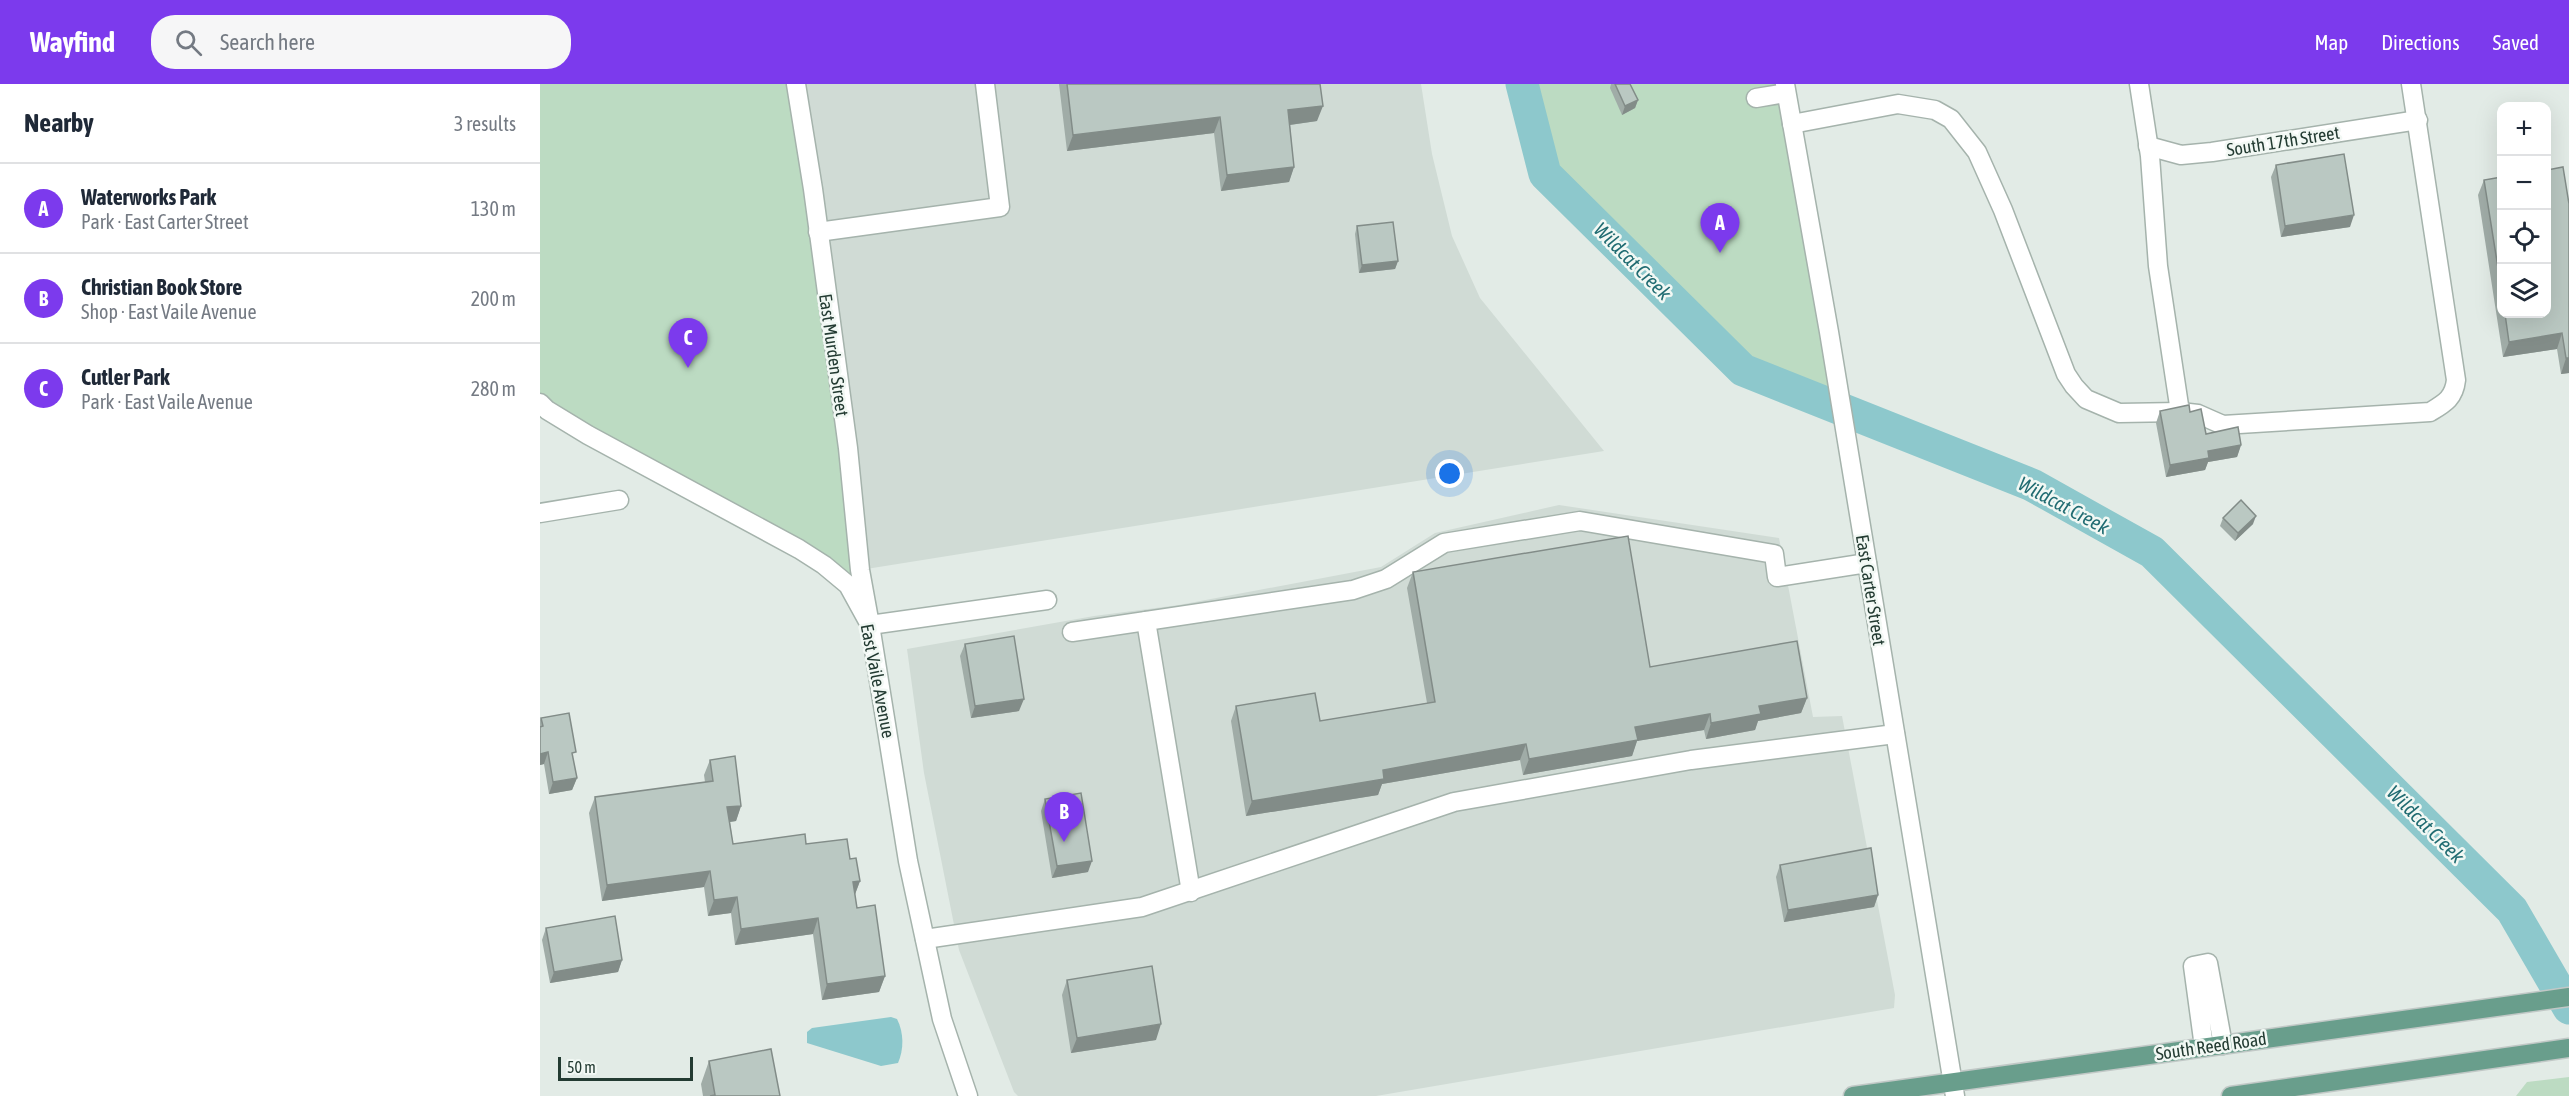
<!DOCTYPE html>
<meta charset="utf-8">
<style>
body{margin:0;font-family:"Asap Condensed",sans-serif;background:#f6f6f7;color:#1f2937}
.controls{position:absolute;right:18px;top:18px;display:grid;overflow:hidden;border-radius:12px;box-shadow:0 6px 24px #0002}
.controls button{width:54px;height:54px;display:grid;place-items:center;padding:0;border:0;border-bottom:2px solid #e0e1e3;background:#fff;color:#1f2937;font:30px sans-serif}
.scale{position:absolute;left:18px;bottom:15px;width:135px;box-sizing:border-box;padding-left:6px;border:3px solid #233b32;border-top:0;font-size:16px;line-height:21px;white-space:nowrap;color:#233b32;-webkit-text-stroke:4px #f2f8f4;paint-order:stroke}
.you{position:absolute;left:910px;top:390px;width:21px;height:21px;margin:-15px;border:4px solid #fff;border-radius:50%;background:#1a73e8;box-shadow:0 0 0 9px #1a73e833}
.badge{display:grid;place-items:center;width:39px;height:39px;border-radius:50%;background:#7c3aed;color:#fff;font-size:20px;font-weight:700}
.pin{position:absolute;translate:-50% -50px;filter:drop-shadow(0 2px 3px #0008)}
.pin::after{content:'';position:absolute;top:32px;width:21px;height:18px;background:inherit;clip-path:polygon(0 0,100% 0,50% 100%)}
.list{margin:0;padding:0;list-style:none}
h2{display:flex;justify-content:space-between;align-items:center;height:78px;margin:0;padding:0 24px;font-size:26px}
h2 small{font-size:20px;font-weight:400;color:#747a83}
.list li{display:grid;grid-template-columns:39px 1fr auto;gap:18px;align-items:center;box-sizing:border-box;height:90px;padding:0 24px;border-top:2px solid #e0e1e3}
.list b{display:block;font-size:22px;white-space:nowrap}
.list p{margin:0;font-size:20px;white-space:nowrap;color:#747a83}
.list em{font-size:20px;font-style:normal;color:#747a83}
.icon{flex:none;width:33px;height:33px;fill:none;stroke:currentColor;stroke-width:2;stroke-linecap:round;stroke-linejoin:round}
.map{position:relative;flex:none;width:2029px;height:1012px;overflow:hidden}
header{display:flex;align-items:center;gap:36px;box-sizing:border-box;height:84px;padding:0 30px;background:#7c3aed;color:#fff}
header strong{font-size:28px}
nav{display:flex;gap:33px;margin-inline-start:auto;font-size:21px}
.search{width:420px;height:54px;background:#f6f6f7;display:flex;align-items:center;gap:15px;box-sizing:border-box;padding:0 21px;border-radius:24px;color:#747a83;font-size:22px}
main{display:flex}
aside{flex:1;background:#fff}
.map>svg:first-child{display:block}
.built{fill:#d0dbd5}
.green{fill:#bcdbc2}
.water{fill:#8dc8cc}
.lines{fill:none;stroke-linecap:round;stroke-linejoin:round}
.river{stroke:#8dc8cc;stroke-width:33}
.minor-casing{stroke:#a5b3ac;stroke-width:21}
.major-casing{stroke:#c1c8c6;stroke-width:21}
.minor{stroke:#fff;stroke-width:18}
.major{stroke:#699e8c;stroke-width:18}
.wall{fill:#a0aca7}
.shaded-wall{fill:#828c88}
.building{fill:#bac8c2;stroke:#828c88;stroke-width:1.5}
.labels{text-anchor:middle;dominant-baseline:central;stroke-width:5;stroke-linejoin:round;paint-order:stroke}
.street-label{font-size:18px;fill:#233b32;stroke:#f2f8f4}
.water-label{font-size:20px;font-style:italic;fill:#216c72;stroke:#f2f8f4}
</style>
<header>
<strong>Wayfind</strong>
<div class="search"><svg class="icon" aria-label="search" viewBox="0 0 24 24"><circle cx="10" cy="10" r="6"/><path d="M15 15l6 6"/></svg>Search here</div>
<nav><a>Map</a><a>Directions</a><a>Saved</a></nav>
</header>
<main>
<aside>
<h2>Nearby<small>3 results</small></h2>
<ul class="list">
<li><span class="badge">A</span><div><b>Waterworks Park</b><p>Park · East Carter Street</p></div><em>130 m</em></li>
<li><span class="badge">B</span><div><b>Christian Book Store</b><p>Shop · East Vaile Avenue</p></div><em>200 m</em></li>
<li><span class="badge">C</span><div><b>Cutler Park</b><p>Park · East Vaile Avenue</p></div><em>280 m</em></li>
</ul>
</aside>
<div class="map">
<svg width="2029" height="1012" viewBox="0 0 2029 1012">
<rect width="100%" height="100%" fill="#e2ebe6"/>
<!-- built -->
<g class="built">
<path d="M 256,0 L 881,0 L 892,70 L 912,152 L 940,214 L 1064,367 L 320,486 Z"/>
<path d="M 1019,421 L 1239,454 L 1273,633 L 1302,632 L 1355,911 L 1354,924 L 836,1012 L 478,1012 L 474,1008 L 419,866 L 384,689 L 367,565 L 554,532 L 639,521 L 841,483 L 895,449 Z"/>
</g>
<!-- green -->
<g class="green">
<path d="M 0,0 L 256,0 L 320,486 L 308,501 L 0,319 Z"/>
<path d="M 982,0 L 1245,0 L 1301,326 L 1203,286 L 1005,90 Z"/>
<path d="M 2029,993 L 2029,1012 L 1976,1012 L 1987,998 Z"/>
</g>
<!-- water -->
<path class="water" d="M 351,933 L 357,935 C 364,949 364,965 358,979 L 341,982 L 267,959 L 267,948 L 272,944 Z"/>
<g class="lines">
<!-- river -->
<path class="river" d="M 982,0 L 1005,90 L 1203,286 L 1492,401 L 1612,468 L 1972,826 L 2029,924"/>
<!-- minor casing -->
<g class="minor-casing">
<g id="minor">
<path d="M 256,0 L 273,105 L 308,364 L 320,486 L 330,541 L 507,516"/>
<path d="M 1245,0 L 1289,248 L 1415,1012"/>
<path d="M 1599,0 L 1610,72 L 1618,182 L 1640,328"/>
<path d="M 1216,14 L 1246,9"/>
<path d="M 1252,40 L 1358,20 L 1395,26 L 1411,35 L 1437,68 L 1463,126 L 1526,290 L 1534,302 L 1546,315 L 1579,329 L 1640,328 L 1658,330 L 1683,341 L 1890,328 C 1905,319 1914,314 1916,296 L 1871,0"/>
<path d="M 1608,62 L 1641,71 L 1672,68 L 1878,36"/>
<path d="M 278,148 L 460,123 L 445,0"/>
<path d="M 0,319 L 7,326 L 48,351 L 259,465 L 284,481 L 308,501 L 330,541 L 368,777 L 402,935 L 428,1012"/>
<path d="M 0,429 L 79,416"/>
<path d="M 532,548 L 606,537"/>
<path d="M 651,808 L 606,537 L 813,506 L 846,495 L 904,459 L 1040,437 L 1234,470 L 1237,493 L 1327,479"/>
<path d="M 385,855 L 602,823 L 914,718 L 1151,676 L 1355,650"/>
<path d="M 1664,963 L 1653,882 L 1668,879 L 1683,961"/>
</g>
</g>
<!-- major casing -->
<g class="major-casing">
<g id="major">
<path d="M 1313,1012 L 2029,913"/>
<path d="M 1691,1012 L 2029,964"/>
</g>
</g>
<!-- minor -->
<use href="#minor" class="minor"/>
<!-- major -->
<use href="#major" class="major"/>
</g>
<!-- wall -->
<g class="wall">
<path d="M 519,0 L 780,0 L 777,37 L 750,41 L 754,83 L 749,98 L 681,107 L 674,49 L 527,67 Z"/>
<path d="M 1071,0 L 1090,0 L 1098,16 L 1095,24 L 1082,31 L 1070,4 Z"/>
<path d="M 1736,81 L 1810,143 L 1741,153 L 1731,93 Z"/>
<path d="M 1962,93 L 1962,230 L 2007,230 L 2029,120 L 2029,289 L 2021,290 L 2017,265 L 1963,273 L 1938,111 L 1944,96 Z"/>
<path d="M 817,142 L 858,177 L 855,185 L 819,189 L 815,150 Z"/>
<path d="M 1620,327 L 1650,328 L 1666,350 L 1701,361 L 1697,373 L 1668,378 L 1665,386 L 1626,393 L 1616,339 Z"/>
<path d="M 1683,434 L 1713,440 L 1695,457 L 1680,442 Z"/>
<path d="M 873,488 L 1110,583 L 1267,614 L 1261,629 L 1218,637 L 1215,646 L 1166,655 L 1164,646 L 1097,657 L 1092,672 L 983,691 L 980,676 L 842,700 L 838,711 L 706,732 L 691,637 L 696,622 L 780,637 L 887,619 L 867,504 Z"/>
<path d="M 425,560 L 479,627 L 431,634 L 420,572 Z"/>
<path d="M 1,634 L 33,675 L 37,694 L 32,706 L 9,710 L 4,680 L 0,681 L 0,636 Z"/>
<path d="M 170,676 L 201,722 L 196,737 L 190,738 L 193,760 L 266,760 L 310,775 L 320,797 L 315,810 L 317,824 L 345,892 L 339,908 L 282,916 L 273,850 L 195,861 L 191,829 L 168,832 L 164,803 L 62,817 L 49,729 L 55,713 L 165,698 L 164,691 Z"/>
<path d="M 505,715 L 548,788 L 512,794 L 501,727 Z"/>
<path d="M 1240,781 L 1338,811 L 1334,823 L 1244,838 L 1236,793 Z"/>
<path d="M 6,844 L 82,876 L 78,888 L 10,899 L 2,856 Z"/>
<path d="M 527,896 L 616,956 L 531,969 L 522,911 Z"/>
<path d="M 169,977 L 240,1012 L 163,1012 L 161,1000 Z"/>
</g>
<!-- shaded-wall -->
<g class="shaded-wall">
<path d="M 1098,16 L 1095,24 L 1082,31 L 1085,22 Z"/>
<path d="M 783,22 L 777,37 L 742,42 L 748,26 Z"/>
<path d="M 680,33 L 674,49 L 527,67 L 533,51 Z"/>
<path d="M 754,83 L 749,98 L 681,107 L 687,91 Z"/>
<path d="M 1814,131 L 1810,143 L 1741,153 L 1745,142 Z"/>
<path d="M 858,177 L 855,185 L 819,189 L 822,181 Z"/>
<path d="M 2022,249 L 2017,265 L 1963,273 L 1969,258 Z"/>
<path d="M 2026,274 L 2029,274 L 2029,289 L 2021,290 Z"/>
<path d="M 1701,361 L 1697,373 L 1668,378 L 1665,386 L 1626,393 L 1630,381 L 1668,367 Z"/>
<path d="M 1716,432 L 1713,440 L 1695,457 L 1698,449 Z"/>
<path d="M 1267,614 L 1261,629 L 1218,637 L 1215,646 L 1166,655 L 1171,639 L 1219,622 Z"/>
<path d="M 484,615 L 479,627 L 431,634 L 435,622 Z"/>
<path d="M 1170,630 L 1164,646 L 1097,657 L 1092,672 L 983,691 L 989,675 L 1095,643 Z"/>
<path d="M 986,660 L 980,676 L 842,700 L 838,711 L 706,732 L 712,717 L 843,686 Z"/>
<path d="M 8,668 L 4,680 L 0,681 L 0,670 Z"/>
<path d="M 37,694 L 32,706 L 9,710 L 13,698 Z"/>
<path d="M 201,722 L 196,737 L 182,739 L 187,723 Z"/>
<path d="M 552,777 L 548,788 L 512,794 L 517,782 Z"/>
<path d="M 170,787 L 164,803 L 62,817 L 67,801 Z"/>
<path d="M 320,797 L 314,813 L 313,798 Z"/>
<path d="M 1338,811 L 1334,823 L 1244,838 L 1248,826 Z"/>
<path d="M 197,813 L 191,829 L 168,832 L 174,816 Z"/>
<path d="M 278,834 L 273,850 L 195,861 L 201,845 Z"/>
<path d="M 82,876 L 78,888 L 10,899 L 14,888 Z"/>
<path d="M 345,892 L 339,908 L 282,916 L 287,900 Z"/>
<path d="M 621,940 L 616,956 L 531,969 L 537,954 Z"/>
</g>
<!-- building -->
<g class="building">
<path d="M 527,0 L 780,0 L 783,22 L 748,26 L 754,83 L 687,91 L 680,33 L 533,51 Z"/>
<path d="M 1075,0 L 1090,0 L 1098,16 L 1085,22 Z"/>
<path d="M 1804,70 L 1814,131 L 1745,142 L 1736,81 Z"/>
<path d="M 2023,83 L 2029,120 L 2029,274 L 2026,274 L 2022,249 L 1969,258 L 1965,230 L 2007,230 L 2007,86 Z"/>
<path d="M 1962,93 L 1962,209 L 1944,96 Z"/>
<path d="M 853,138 L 858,177 L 822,181 L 817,142 Z"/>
<path d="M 1649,321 L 1650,328 L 1661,325 L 1666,350 L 1698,343 L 1701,361 L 1668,367 L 1669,374 L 1630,381 L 1620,327 Z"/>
<path d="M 1701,416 L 1716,432 L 1698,449 L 1683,434 Z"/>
<path d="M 1088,452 L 1110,583 L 1257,557 L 1267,614 L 1219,622 L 1221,630 L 1171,639 L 1170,630 L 1095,643 L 1098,656 L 989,675 L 986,660 L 843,686 L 844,695 L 712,717 L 696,622 L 775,609 L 780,637 L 895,618 L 873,488 Z"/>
<path d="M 474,552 L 484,615 L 435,622 L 425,560 Z"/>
<path d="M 29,629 L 36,668 L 32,669 L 37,694 L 13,698 L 8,668 L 0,670 L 0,643 L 3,642 L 1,634 Z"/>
<path d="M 195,672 L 201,722 L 187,723 L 193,760 L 265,750 L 266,760 L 307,755 L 310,775 L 316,774 L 320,797 L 313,798 L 317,824 L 335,821 L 345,892 L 287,900 L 278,834 L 201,845 L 197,813 L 174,816 L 170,787 L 67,801 L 55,713 L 173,697 L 170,676 Z"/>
<path d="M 541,709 L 552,777 L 517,782 L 505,715 Z"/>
<path d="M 1331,764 L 1338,811 L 1248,826 L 1240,781 Z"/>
<path d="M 75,832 L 82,876 L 14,888 L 6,844 Z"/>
<path d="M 612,882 L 621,940 L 537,954 L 527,896 Z"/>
<path d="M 231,965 L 240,1012 L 170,1012 L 175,1011 L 169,977 Z"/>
</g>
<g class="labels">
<!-- street labels -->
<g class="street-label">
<text transform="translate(1743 57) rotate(-9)">South 17th Street</text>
<text transform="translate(294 271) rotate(82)">East Murden Street</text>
<text transform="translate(1331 506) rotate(81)">East Carter Street</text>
<text transform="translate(338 597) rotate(79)">East Vaile Avenue</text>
<text transform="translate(1671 962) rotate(-8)">South Reed Road</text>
</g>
<!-- water labels -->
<g class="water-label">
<text transform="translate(1093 177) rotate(45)">Wildcat Creek</text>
<text transform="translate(1524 421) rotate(28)">Wildcat Creek</text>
<text transform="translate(1886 740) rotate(45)">Wildcat Creek</text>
</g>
</g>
</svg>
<div class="controls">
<button>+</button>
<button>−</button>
<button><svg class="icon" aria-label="locate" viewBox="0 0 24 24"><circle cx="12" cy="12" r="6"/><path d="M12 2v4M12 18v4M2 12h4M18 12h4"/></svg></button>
<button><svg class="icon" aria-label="layers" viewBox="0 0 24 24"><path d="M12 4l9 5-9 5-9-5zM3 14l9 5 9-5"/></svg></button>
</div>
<div class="scale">50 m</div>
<div class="you"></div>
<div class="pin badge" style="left:1180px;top:169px">A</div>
<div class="pin badge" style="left:524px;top:758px">B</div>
<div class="pin badge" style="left:148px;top:284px">C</div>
</div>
</main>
